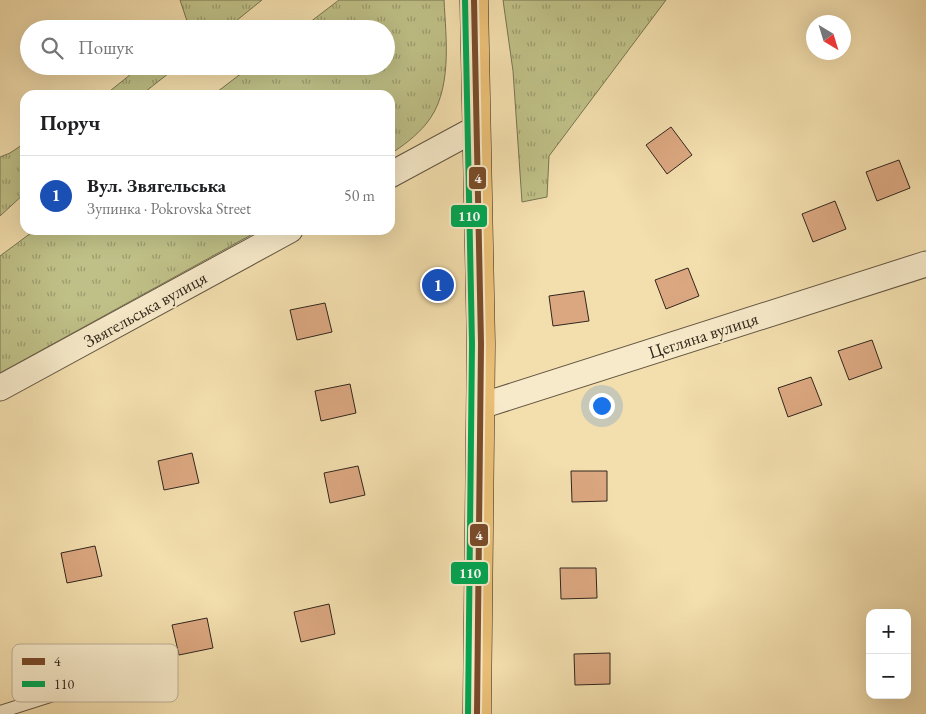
<!DOCTYPE html>
<html lang="uk">
<meta charset="utf-8">
<style>
body{margin:0;font-family:"EB Garamond",serif;background:#f2f2f2;color:#202124}
.controls{position:absolute;right:15px;bottom:15px;display:grid;overflow:hidden;border-radius:10px;box-shadow:0 5px 20px #0002}
.controls button{width:45px;height:45px;display:grid;place-items:center;padding:0;border:0;border-bottom:1px solid #e0e0e0;background:#fff;color:#202124;font:25px sans-serif}
.compass{position:absolute;left:806px;top:15px;width:45px;height:45px;border-radius:50%;background:#fff;box-shadow:0 5px 20px #0002;rotate:142deg}
.you{position:absolute;left:601px;top:405px;width:18px;height:18px;margin:-12px;border:4px solid #fff;border-radius:50%;background:#1a73e8;box-shadow:0 0 0 8px #1a73e833}
.badge{display:grid;place-items:center;width:32px;height:32px;border-radius:50%;background:#7c3aed;color:#fff;font-size:16px;font-weight:700}
.pin{position:absolute;translate:-50% -50%;border:2px solid #fff;box-shadow:0 1px 5px #0006}
.list{margin:0;padding:0;list-style:none}
h2{display:flex;justify-content:space-between;align-items:center;height:65px;margin:0;padding:0 20px;font-size:21px}
h2 small{font-size:16px;font-weight:400;color:#757577}
.list li{display:grid;grid-template-columns:32px 1fr auto;gap:15px;align-items:center;box-sizing:border-box;height:80px;padding:0 20px;border-top:1px solid #e0e0e0}
.list b{display:block;font-size:19px;white-space:nowrap}
.list p{margin:0;font-size:16px;white-space:nowrap;color:#757577}
.list em{font-size:16px;font-style:normal;color:#757577}
.icon{flex:none;width:28px;height:28px;fill:none;stroke:currentColor;stroke-width:2;stroke-linecap:round;stroke-linejoin:round}
.map{position:relative;flex:none;width:926px;height:714px;overflow:hidden}
.search{position:absolute;background:#fff;box-shadow:0 5px 20px #0002;left:20px;top:20px;width:375px;height:55px;display:flex;align-items:center;gap:12px;box-sizing:border-box;padding:0 18px;border-radius:28px;color:#757577;font-size:19px}
.panel{position:absolute;background:#fff;box-shadow:0 5px 20px #0002;left:20px;top:90px;width:375px;height:145px;border-radius:15px}
.map>svg:first-child{display:block}
.grass{fill:url(#grass-tufts);stroke:#787452}
.building{fill:#dba780;stroke:#31271d}
.lines{fill:none;stroke-linecap:round;stroke-linejoin:round}
.lane-casing{stroke:#625541;stroke-width:14}
.street-casing{stroke:#625541;stroke-width:27}
.highway-casing{stroke:#31271d;stroke-width:29}
.lane{stroke:#f7eaca;stroke-width:12}
.street{stroke:#f7eaca;stroke-width:25}
.highway{stroke:#eabf76;stroke-width:28}
.bus-1-casing{stroke:#f7eaca;stroke-width:10}
.bus-2-casing{stroke:#f7eaca;stroke-width:10}
.bus-1{stroke:#7a4b2a;stroke-width:6}
.bus-2{stroke:#00a651;stroke-width:6}
.labels{text-anchor:middle;dominant-baseline:central;stroke-width:4;stroke-linejoin:round;paint-order:stroke}
.street-label{font-size:18px;fill:#31271d;stroke:#f7eaca}
.key{fill:#f7eaca;stroke:#bcb096;stroke-width:1}
.key-label{font-size:14px;fill:#31271d}
.line-badge{stroke:#f7eaca;stroke-width:2}
.badge-label{font-size:14px;text-anchor:middle;font-weight:bold;fill:#fff}
</style>
<div class="map">
<svg width="926" height="714" viewBox="0 0 926 714">
<defs>
<pattern id="grass-tufts" width="24" height="20" patternUnits="userSpaceOnUse" patternTransform="scale(1.25)"><rect width="24" height="20" fill="#bfc087"/><path d="M3 7l-1-3M5 7V3M7 7l1-3M15 17l-1-3M17 17v-4M19 17l1-3" fill="none" stroke="#9c9c6e"/></pattern>
</defs>
<rect width="100%" height="100%" fill="#f3dead"/>
<filter id="stains"><feTurbulence type="fractalNoise" baseFrequency=".004" numOctaves="4"/><feColorMatrix values="0 0 0 0 .2 0 0 0 0 .09 0 0 0 0 .02 0 0 0 .5 -.17"/></filter>
<radialGradient id="worn" r=".72"><stop offset=".6" stop-color="#630" stop-opacity="0"/><stop offset="1" stop-color="#630" stop-opacity=".3"/></radialGradient>
<!-- grass -->
<g class="grass">
<path d="M 180,0 L 262,0 L 226,29 L 188,29 L 189,27 Z"/>
<path d="M 339,0 L 444,0 C 446,39 453,92 426,124 C 416,136 403,146 390,154 L 390,95 L 213,95 L 251,66 L 386,66 L 386,29 L 301,29 Z"/>
<path d="M 503,0 L 666,0 L 549,156 L 547,197 L 522,202 L 513,71 Z"/>
<path d="M 141,66 L 178,66 L 141,95 L 105,95 Z"/>
<path d="M 25,143 L 25,193 L 0,216 L 0,157 L 10,153 Z"/>
<path d="M 35,230 L 260,230 L 0,373 L 0,256 Z"/>
</g>
<!-- building -->
<g class="building">
<path d="M 671,127 L 692,155 L 667,174 L 646,145 Z"/>
<path d="M 899,160 L 910,188 L 877,201 L 866,172 Z"/>
<path d="M 835,201 L 846,229 L 813,242 L 802,214 Z"/>
<path d="M 688,268 L 699,296 L 666,309 L 655,280 Z"/>
<path d="M 584,291 L 589,321 L 553,326 L 549,296 Z"/>
<path d="M 325,303 L 332,332 L 297,340 L 290,310 Z"/>
<path d="M 872,340 L 882,368 L 849,380 L 838,351 Z"/>
<path d="M 811,377 L 822,405 L 788,417 L 778,388 Z"/>
<path d="M 350,384 L 356,413 L 321,421 L 315,391 Z"/>
<path d="M 192,453 L 199,483 L 164,490 L 158,461 Z"/>
<path d="M 358,466 L 365,495 L 330,503 L 324,473 Z"/>
<path d="M 571,471 L 607,471 L 607,501 L 572,502 Z"/>
<path d="M 95,546 L 102,576 L 67,583 L 61,553 Z"/>
<path d="M 560,568 L 596,568 L 597,598 L 561,599 Z"/>
<path d="M 329,604 L 335,634 L 301,642 L 294,612 Z"/>
<path d="M 207,618 L 213,648 L 179,655 L 172,625 Z"/>
<path d="M 610,653 L 610,684 L 575,685 L 574,654 Z"/>
</g>
<g class="lines">
<!-- lane casing -->
<g class="lane-casing">
<path id="lane" d="M 0,712 L 113,676"/>
</g>
<!-- street casing -->
<g class="street-casing">
<g id="street">
<path d="M 390,175 L 477,128"/>
<path d="M 0,388 L 290,230"/>
<path d="M 481,406 L 926,264"/>
</g>
</g>
<!-- highway casing -->
<g class="highway-casing">
<path id="highway" d="M 474,0 L 481,344 L 477,714"/>
</g>
<!-- lane -->
<use href="#lane" class="lane"/>
<!-- street -->
<use href="#street" class="street"/>
<!-- highway -->
<use href="#highway" class="highway"/>
<!-- bus-1 casing -->
<g class="bus-1-casing">
<path id="bus-1" d="M 474,0 L 481,344 L 477,714"/>
</g>
<!-- bus-2 casing -->
<g class="bus-2-casing">
<path id="bus-2" d="M 465,0 L 472,344 L 468,714"/>
</g>
<!-- bus-1 -->
<use href="#bus-1" class="bus-1"/>
<!-- bus-2 -->
<use href="#bus-2" class="bus-2"/>
</g>
<g class="labels">
<!-- street labels -->
<g class="street-label">
<text transform="translate(145 309) rotate(-29)">Звягельська вулиця</text>
<text transform="translate(703 335) rotate(-18)">Цегляна вулиця</text>
</g>
</g>
<!-- legend -->
<rect x="12" y="644" width="166" height="58" rx="8" class="key"/>
<rect x="22" y="658" width="23" height="7" fill="#7a4b2a"/>
<rect x="22" y="681" width="23" height="6" fill="#00a651"/>
<g class="key-label">
<text x="54" y="666">4</text>
<text x="54" y="689">110</text>
</g>
<g class="line-badge">
<rect x="468" y="166" width="19" height="24" rx="5" fill="#7a4b2a"/>
<rect x="450" y="204" width="38" height="24" rx="5" fill="#00a651"/>
<rect x="469" y="523" width="20" height="24" rx="5" fill="#7a4b2a"/>
<rect x="450" y="561" width="39" height="24" rx="5" fill="#00a651"/>
</g>
<g class="badge-label">
<text x="478" y="183">4</text>
<text x="469" y="221">110</text>
<text x="479" y="540">4</text>
<text x="470" y="578">110</text>
</g>
<rect width="100%" height="100%" filter="url(#stains)"/>
<rect width="100%" height="100%" fill="url(#worn)"/>
</svg>
<div class="controls">
<button>+</button>
<button>−</button>
</div>
<svg class="compass" viewBox="-18 -18 36 36"><path d="M0-13l5 13h-10z" fill="#e53935"/><path d="M0 13l5-13h-10z" fill="#757577"/></svg>
<div class="you"></div>
<div class="pin badge" style="left:438px;top:285px;background:#1a4fb4">1</div>
<div class="search"><svg class="icon" aria-label="search" viewBox="0 0 24 24"><circle cx="10" cy="10" r="6"/><path d="M15 15l6 6"/></svg>Пошук</div>
<section class="panel">
<h2>Поруч<small></small></h2>
<ul class="list">
<li><span class="badge" style="background:#1a4fb4">1</span><div><b>Вул. Звягельська</b><p>Зупинка · Pokrovska Street</p></div><em>50 m</em></li>
</ul>
</section>
</div>
